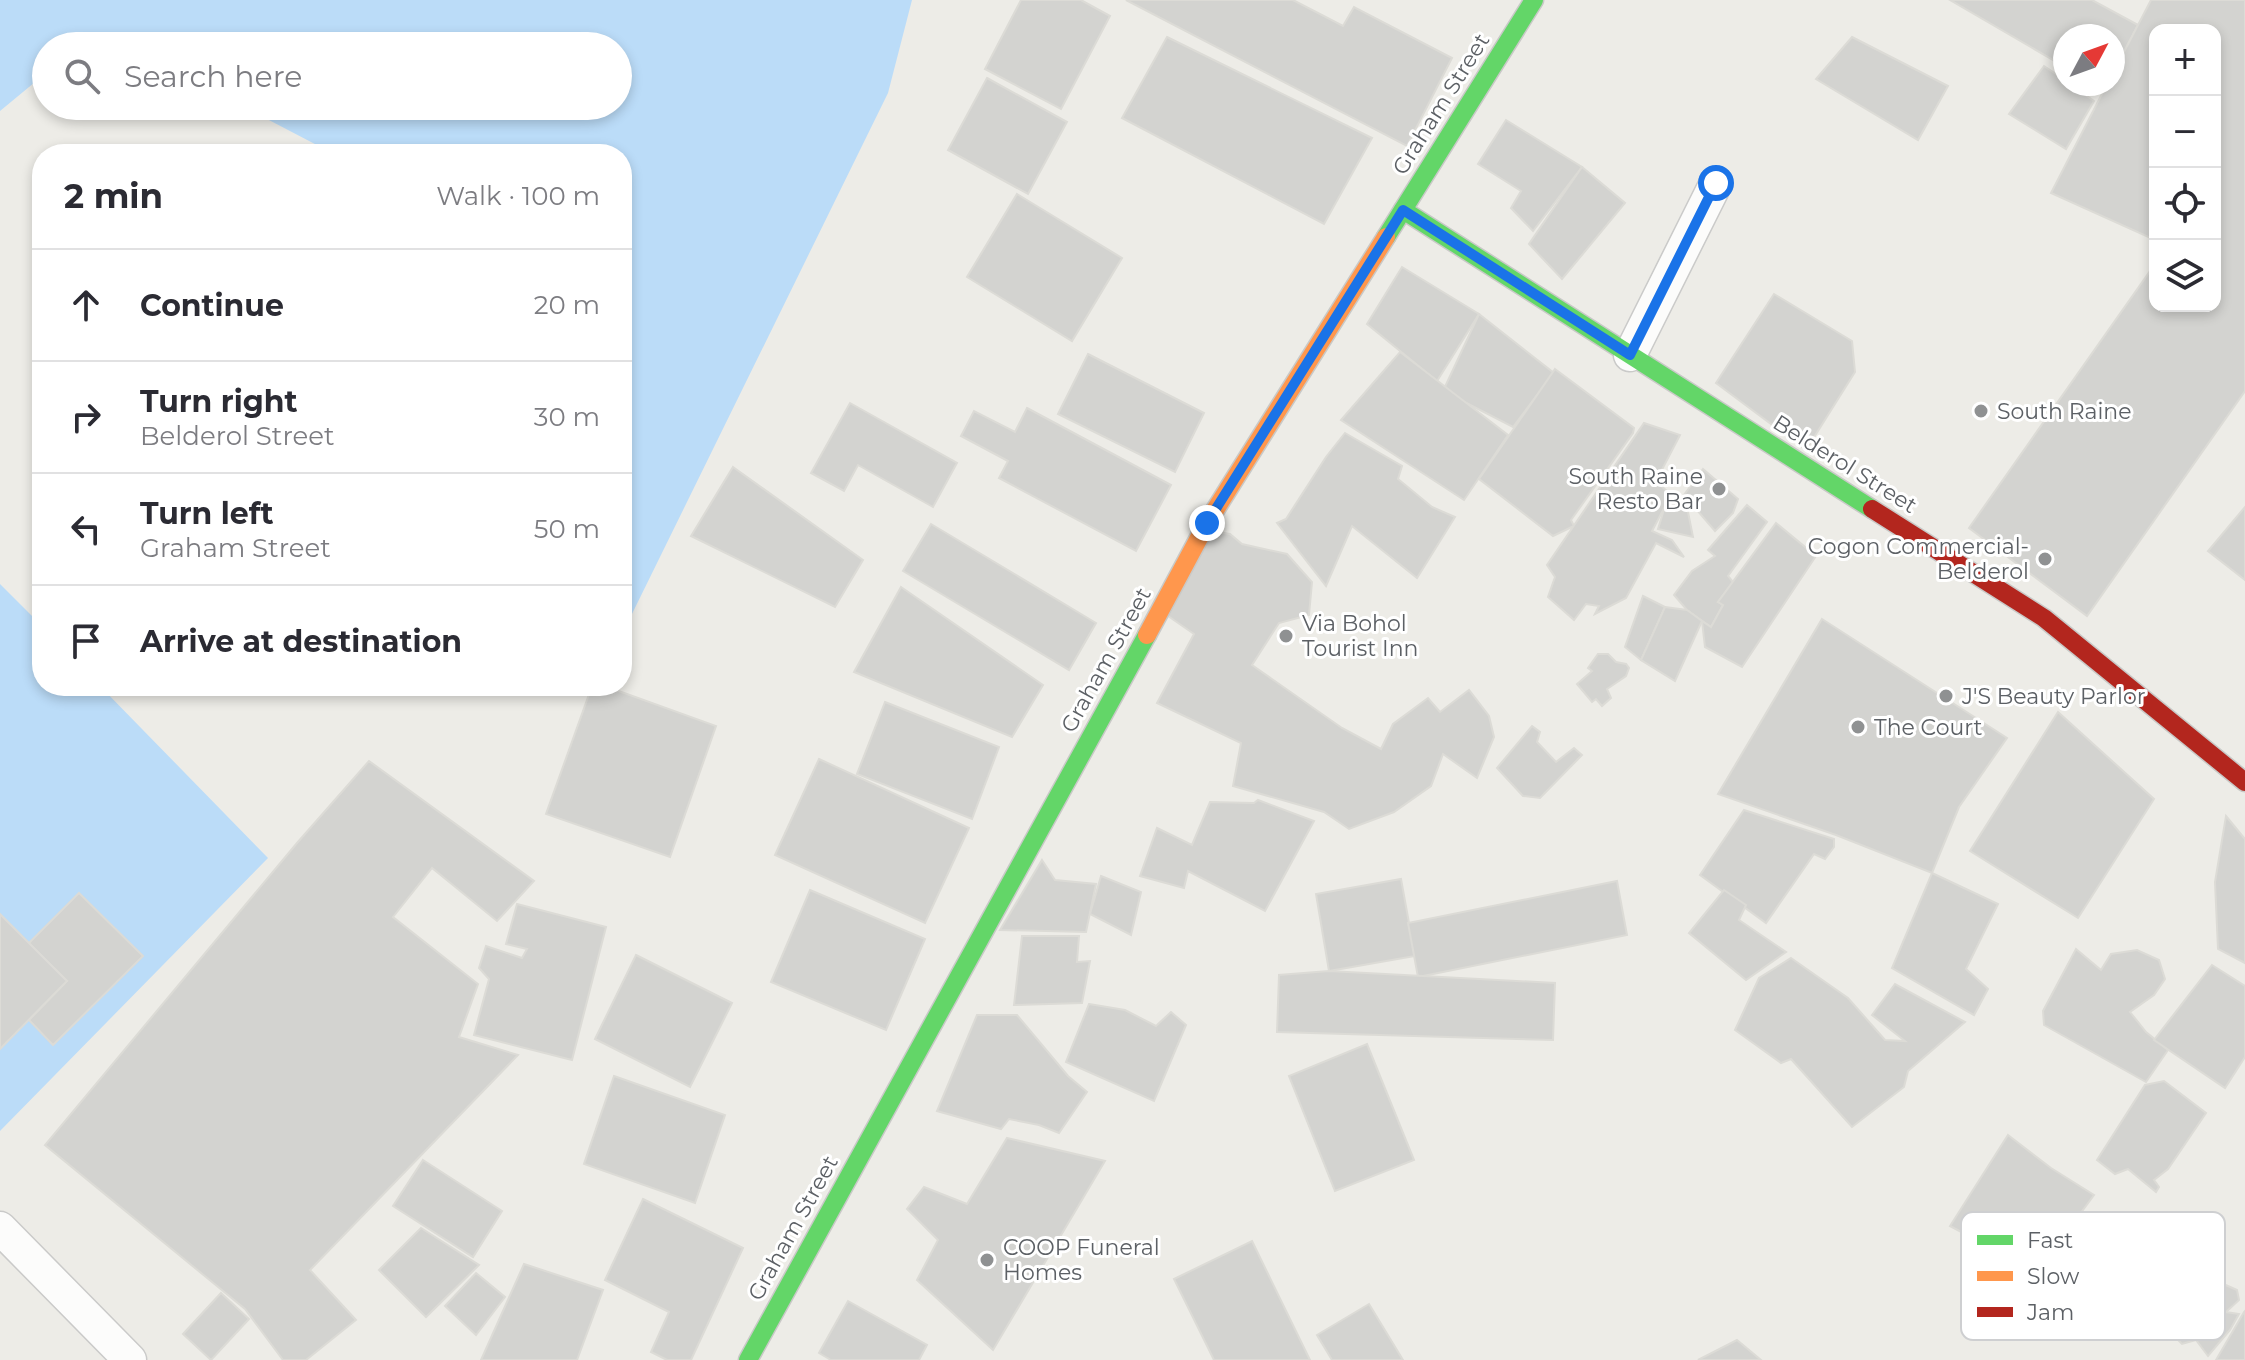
<!DOCTYPE html>
<meta charset="utf-8">
<style>
body{margin:0;font-family:Montserrat,sans-serif;background:#f7f7f7;color:#2b2b33}
.controls{position:absolute;right:24px;top:24px;display:grid;overflow:hidden;border-radius:16px;box-shadow:0 4px 12px #0003}
.controls button{width:72px;height:72px;display:grid;place-items:center;padding:0;border:0;border-bottom:2px solid #e1e1e2;background:#fff;color:#2b2b33;font:40px sans-serif}
.compass{position:absolute;left:2053px;top:24px;width:72px;height:72px;border-radius:50%;background:#fff;box-shadow:0 4px 12px #0003;rotate:49deg}
.stop{position:absolute;width:24px;height:24px;margin:-18px;border:6px solid #1a73e8;border-radius:50%;background:#fff}
.stop.end{background:#1a73e8;border-color:#fff;box-shadow:0 2px 8px #0008}
.list{margin:0;padding:0;list-style:none}
h2{display:flex;justify-content:space-between;align-items:center;height:104px;margin:0;padding:0 32px;font-size:34px}
h2 small{font-size:26px;font-weight:400;color:#7c7c81}
.list li{display:grid;grid-template-columns:52px 1fr auto;gap:24px;align-items:center;box-sizing:border-box;height:112px;padding:0 32px;border-top:2px solid #e1e1e2}
.list b{display:block;font-size:30px;white-space:nowrap}
.list p{margin:0;font-size:26px;white-space:nowrap;color:#7c7c81}
.list em{font-size:26px;font-style:normal;color:#7c7c81}
.icon{flex:none;width:44px;height:44px;fill:none;stroke:currentColor;stroke-width:2;stroke-linecap:round;stroke-linejoin:round}
.map{position:relative;flex:none;width:2245px;height:1360px;overflow:hidden}
.search{position:absolute;background:#fff;box-shadow:0 4px 12px #0003;left:32px;top:32px;width:600px;height:88px;display:flex;align-items:center;gap:20px;box-sizing:border-box;padding:0 28px;border-radius:44px;color:#7c7c81;font-size:30px}
.panel{position:absolute;background:#fff;box-shadow:0 4px 12px #0003;left:32px;top:144px;width:600px;height:552px;border-radius:32px}
.map>svg:first-child{display:block}
.water{fill:#bbdcf8}
.building{fill:#d3d3d0;stroke:#dcdbd6;stroke-width:2}
.lines{fill:none;stroke-linecap:round;stroke-linejoin:round}
.lane-casing{stroke:#cacac9;stroke-width:35}
.fast-casing{stroke:#c9c9c7;stroke-width:21}
.slow-casing{stroke:#c9c9c7;stroke-width:21}
.jam-casing{stroke:#c9c9c7;stroke-width:21}
.lane{stroke:#fcfcfb;stroke-width:32}
.fast{stroke:#63d668;stroke-width:18}
.slow{stroke:#ff974d;stroke-width:18}
.jam{stroke:#b3261e;stroke-width:18}
.route{stroke:#1a73e8;stroke-width:10}
.poi-dot{fill:#8f9192;stroke:#fff;stroke-width:3}
.labels{text-anchor:middle;dominant-baseline:central;stroke-width:6;stroke-linejoin:round;paint-order:stroke}
.street-label{font-size:22px;fill:#5c6065;stroke:#fff}
.poi-label{font-size:22px;fill:#5c6065;stroke:#fff;text-anchor:start}
.key{fill:#fff;stroke:#cecfd1;stroke-width:2}
.key-label{font-size:22px;fill:#5c6065}
</style>
<div class="map">
<svg width="2245" height="1360" viewBox="0 0 2245 1360">
<rect width="100%" height="100%" fill="#edece7"/>
<!-- water -->
<g class="water">
<path d="M 0,0 L 912,0 L 888,93 L 630,618 L 622,616 L 622,154 L 334,154 L 242,106 L 618,106 L 618,46 L 46,46 L 46,73 L 0,111 Z"/>
<path d="M 0,584 L 42,626 L 42,686 L 100,686 L 268,858 L 0,1131 Z"/>
</g>
<!-- building -->
<g class="building">
<path d="M 1021,0 L 1081,0 L 1110,16 L 1061,109 L 985,69 Z"/>
<path d="M 1126,0 L 1293,0 L 1343,26 L 1354,7 L 1452,58 L 1407,146 Z"/>
<path d="M 1950,0 L 2092,0 L 2138,25 L 2113,73 L 2113,36 L 2065,36 L 2065,67 Z"/>
<path d="M 2151,0 L 2245,0 L 2245,391 L 2087,616 L 1969,528 L 2155,264 L 2155,306 L 2215,306 L 2215,30 L 2155,30 L 2155,240 L 2051,193 L 2107,84 L 2113,84 L 2113,73 Z"/>
<path d="M 1167,37 L 1372,138 L 1324,224 L 1122,118 Z"/>
<path d="M 1852,37 L 1948,86 L 1918,140 L 1816,79 Z"/>
<path d="M 2044,66 L 2065,80 L 2065,84 L 2070,84 L 2094,101 L 2066,149 L 2009,114 Z"/>
<path d="M 987,78 L 1067,122 L 1028,194 L 948,150 Z"/>
<path d="M 1506,120 L 1582,167 L 1533,231 L 1511,208 L 1521,191 L 1478,164 Z"/>
<path d="M 1582,167 L 1625,203 L 1562,279 L 1529,244 Z"/>
<path d="M 1017,194 L 1122,258 L 1072,341 L 967,277 Z"/>
<path d="M 1402,267 L 1479,314 L 1437,381 L 1367,324 Z"/>
<path d="M 1774,294 L 1852,341 L 1855,372 L 1806,450 L 1716,383 Z"/>
<path d="M 1479,314 L 1554,373 L 1513,427 L 1443,391 Z"/>
<path d="M 1400,352 L 1508,435 L 1464,500 L 1341,420 Z"/>
<path d="M 1088,354 L 1204,413 L 1175,472 L 1058,414 Z"/>
<path d="M 1555,369 L 1634,428 L 1633,433 L 1571,520 L 1574,526 L 1553,536 L 1479,479 Z"/>
<path d="M 850,403 L 957,463 L 933,507 L 858,465 L 844,491 L 811,473 Z"/>
<path d="M 1027,408 L 1171,485 L 1136,551 L 999,478 L 1008,461 L 961,436 L 974,411 L 1015,432 Z"/>
<path d="M 1644,423 L 1680,435 L 1656,481 L 1671,495 L 1652,531 L 1672,540 L 1684,557 L 1656,543 L 1626,598 L 1595,614 L 1599,606 L 1586,604 L 1574,620 L 1548,597 L 1555,577 L 1547,565 Z"/>
<path d="M 1345,433 L 1402,466 L 1398,479 L 1432,507 L 1455,517 L 1417,578 L 1352,526 L 1326,586 L 1277,523 L 1286,519 L 1326,457 Z"/>
<path d="M 733,467 L 863,560 L 835,607 L 691,536 Z"/>
<path d="M 1703,469 L 1738,499 L 1733,513 L 1715,531 L 1684,495 Z"/>
<path d="M 1686,502 L 1693,537 L 1658,529 L 1666,503 Z"/>
<path d="M 1747,505 L 1767,522 L 1728,576 L 1733,582 L 1718,602 L 1723,605 L 1711,627 L 1687,610 L 1674,595 L 1692,571 L 1715,556 L 1708,550 Z"/>
<path d="M 2245,507 L 2245,580 L 2208,551 Z"/>
<path d="M 1776,523 L 1816,556 L 1742,667 L 1705,647 L 1702,621 L 1711,627 L 1723,605 L 1718,602 Z"/>
<path d="M 931,524 L 1096,623 L 1069,670 L 903,571 Z"/>
<path d="M 1212,531 L 1230,534 L 1242,544 L 1287,554 L 1312,582 L 1309,615 L 1279,623 L 1252,665 L 1342,728 L 1381,749 L 1393,724 L 1428,698 L 1440,712 L 1469,690 L 1489,716 L 1494,737 L 1477,778 L 1443,754 L 1431,786 L 1394,812 L 1349,829 L 1324,812 L 1233,786 L 1241,743 L 1157,703 L 1194,634 L 1168,616 Z"/>
<path d="M 901,587 L 1043,685 L 1012,737 L 854,672 Z"/>
<path d="M 1643,596 L 1665,607 L 1641,660 L 1625,647 Z"/>
<path d="M 1665,607 L 1687,610 L 1702,621 L 1675,681 L 1641,660 Z"/>
<path d="M 1822,619 L 2007,738 L 1959,807 L 1932,873 L 1836,835 L 1718,794 Z"/>
<path d="M 1598,654 L 1608,654 L 1616,662 L 1626,664 L 1629,668 L 1626,676 L 1607,689 L 1611,698 L 1602,706 L 1596,699 L 1592,702 L 1577,684 L 1592,671 L 1588,668 Z"/>
<path d="M 592,686 L 605,686 L 716,726 L 670,857 L 546,814 Z"/>
<path d="M 885,702 L 999,747 L 972,819 L 857,774 Z"/>
<path d="M 2058,712 L 2154,799 L 2078,918 L 1970,851 Z"/>
<path d="M 1532,726 L 1540,732 L 1537,742 L 1556,762 L 1574,748 L 1582,755 L 1540,798 L 1523,796 L 1497,768 Z"/>
<path d="M 819,759 L 969,828 L 925,923 L 775,855 Z"/>
<path d="M 369,761 L 534,881 L 497,921 L 432,868 L 393,917 L 478,984 L 459,1037 L 518,1055 L 310,1270 L 356,1320 L 306,1360 L 283,1360 L 245,1309 L 45,1145 L 297,843 Z"/>
<path d="M 1258,800 L 1314,821 L 1265,911 L 1188,871 L 1184,888 L 1140,876 L 1157,828 L 1192,845 L 1210,802 L 1254,803 Z"/>
<path d="M 1744,810 L 1834,839 L 1834,847 L 1825,859 L 1814,854 L 1766,923 L 1700,875 Z"/>
<path d="M 2226,816 L 2245,839 L 2245,963 L 2218,949 L 2215,882 Z"/>
<path d="M 1042,860 L 1055,880 L 1096,884 L 1086,932 L 1000,930 Z"/>
<path d="M 1932,873 L 1998,904 L 1966,969 L 1988,989 L 1974,1015 L 1892,968 Z"/>
<path d="M 1101,876 L 1141,892 L 1131,935 L 1090,914 Z"/>
<path d="M 1401,879 L 1415,956 L 1329,971 L 1316,894 Z"/>
<path d="M 1617,881 L 1627,935 L 1418,977 L 1408,923 Z"/>
<path d="M 810,890 L 925,939 L 886,1030 L 771,982 Z"/>
<path d="M 1724,890 L 1746,905 L 1739,920 L 1786,952 L 1746,980 L 1689,933 Z"/>
<path d="M 79,893 L 143,956 L 53,1045 L 29,1020 L 67,981 L 29,943 Z"/>
<path d="M 517,904 L 606,927 L 572,1060 L 474,1035 L 489,979 L 479,968 L 486,946 L 522,958 L 527,949 L 506,944 Z"/>
<path d="M 0,914 L 67,981 L 0,1049 Z"/>
<path d="M 1022,936 L 1079,936 L 1077,962 L 1090,961 L 1082,1003 L 1014,1005 Z"/>
<path d="M 2076,949 L 2101,970 L 2111,954 L 2137,950 L 2159,960 L 2165,979 L 2154,995 L 2130,1012 L 2146,1032 L 2168,1050 L 2146,1082 L 2044,1025 L 2043,1011 Z"/>
<path d="M 636,955 L 732,1003 L 690,1087 L 595,1039 Z"/>
<path d="M 1791,958 L 1848,998 L 1885,1040 L 1905,1041 L 1872,1015 L 1895,984 L 1965,1022 L 1908,1071 L 1904,1087 L 1852,1127 L 1791,1059 L 1781,1063 L 1735,1030 L 1759,978 Z"/>
<path d="M 2212,965 L 2245,986 L 2245,1057 L 2225,1088 L 2154,1040 Z"/>
<path d="M 1329,971 L 1555,983 L 1553,1040 L 1277,1032 L 1279,975 Z"/>
<path d="M 1089,1004 L 1125,1010 L 1156,1026 L 1171,1012 L 1186,1025 L 1154,1101 L 1066,1062 Z"/>
<path d="M 977,1015 L 1017,1015 L 1068,1076 L 1087,1092 L 1059,1133 L 1039,1125 L 1009,1119 L 1001,1129 L 937,1111 Z"/>
<path d="M 1367,1044 L 1414,1160 L 1335,1191 L 1289,1076 Z"/>
<path d="M 614,1076 L 725,1115 L 695,1203 L 584,1164 Z"/>
<path d="M 2164,1081 L 2206,1113 L 2168,1169 L 2154,1180 L 2159,1187 L 2156,1192 L 2128,1169 L 2115,1174 L 2097,1160 L 2145,1085 Z"/>
<path d="M 2008,1135 L 2051,1168 L 2094,1195 L 2037,1272 L 1950,1226 Z"/>
<path d="M 1007,1138 L 1105,1161 L 993,1350 L 917,1280 L 938,1240 L 907,1209 L 924,1187 L 967,1204 Z"/>
<path d="M 423,1160 L 502,1211 L 473,1257 L 393,1206 Z"/>
<path d="M 643,1199 L 743,1248 L 691,1360 L 667,1360 L 651,1352 L 669,1312 L 605,1280 Z"/>
<path d="M 421,1228 L 479,1265 L 426,1317 L 379,1270 Z"/>
<path d="M 1252,1241 L 1310,1360 L 1214,1360 L 1174,1279 Z"/>
<path d="M 524,1264 L 603,1290 L 577,1360 L 481,1360 Z"/>
<path d="M 476,1273 L 505,1297 L 476,1335 L 445,1306 Z"/>
<path d="M 2219,1282 L 2237,1290 L 2239,1300 L 2226,1312 L 2239,1314 L 2230,1330 L 2208,1356 L 2196,1340 L 2182,1344 L 2172,1334 L 2177,1321 L 2171,1313 L 2199,1283 L 2210,1293 Z"/>
<path d="M 221,1293 L 249,1319 L 211,1360 L 183,1334 Z"/>
<path d="M 848,1301 L 927,1345 L 919,1360 L 831,1360 L 819,1353 Z"/>
<path d="M 1369,1304 L 1403,1360 L 1332,1360 L 1317,1335 Z"/>
<path d="M 2245,1311 L 2245,1360 L 2216,1360 L 2244,1312 Z"/>
<path d="M 1737,1340 L 1761,1360 L 1698,1360 Z"/>
</g>
<g class="lines">
<!-- lane casing -->
<g class="lane-casing">
<g id="lane">
<path d="M 1630,355 L 1716,183"/>
<path d="M 0,1228 L 130,1360"/>
</g>
</g>
<!-- fast casing -->
<g class="fast-casing">
<g id="fast">
<path d="M 1403,210 L 1872,509"/>
<path d="M 1386,237 L 1534,0"/>
<path d="M 748,1360 L 1147,635"/>
</g>
</g>
<!-- slow casing -->
<g class="slow-casing">
<path id="slow" d="M 1147,635 L 1207,523 L 1386,237"/>
</g>
<!-- jam casing -->
<g class="jam-casing">
<path id="jam" d="M 1872,509 L 2044,618 L 2245,782"/>
</g>
<!-- lane -->
<use href="#lane" class="lane"/>
<!-- fast -->
<use href="#fast" class="fast"/>
<!-- slow -->
<use href="#slow" class="slow"/>
<!-- jam -->
<use href="#jam" class="jam"/>
</g>
<g class="lines">
<!-- route -->
<path class="route" d="M 1207,523 L 1403,210 L 1630,355 L 1716,183"/>
</g>
<!-- markers -->
<g class="poi-dot">
<circle cx="1981" cy="411" r="8"/>
<circle cx="1719" cy="489" r="8"/>
<circle cx="2045" cy="559" r="8"/>
<circle cx="1286" cy="636" r="8"/>
<circle cx="1946" cy="696" r="8"/>
<circle cx="1858" cy="727" r="8"/>
<circle cx="987" cy="1260" r="8"/>
</g>
<g class="labels">
<!-- street labels -->
<g class="street-label">
<text transform="translate(1441 104) rotate(-58)">Graham Street</text>
<text transform="translate(1845 464) rotate(32)">Belderol Street</text>
<text transform="translate(1106 660) rotate(-61)">Graham Street</text>
<text transform="translate(793 1228) rotate(-61)">Graham Street</text>
</g>
<!-- poi labels -->
<g class="poi-label">
<text x="1997" y="411">South Raine</text>
<text x="1703" y="476" text-anchor="end">South Raine<tspan x="1703" dy="25">Resto Bar</tspan></text>
<text x="2029" y="546" text-anchor="end">Cogon Commercial-<tspan x="2029" dy="25">Belderol</tspan></text>
<text x="1302" y="623">Via Bohol<tspan x="1302" dy="25">Tourist Inn</tspan></text>
<text x="1962" y="696">J'S Beauty Parlor</text>
<text x="1874" y="727">The Court</text>
<text x="1003" y="1247">COOP Funeral<tspan x="1003" dy="25">Homes</tspan></text>
</g>
</g>
<!-- legend -->
<rect x="1961" y="1212" width="264" height="128" rx="12" class="key"/>
<rect x="1977" y="1235" width="36" height="10" fill="#63d668"/>
<rect x="1977" y="1271" width="36" height="10" fill="#ff974d"/>
<rect x="1977" y="1307" width="36" height="10" fill="#b3261e"/>
<g class="key-label">
<text x="2027" y="1248">Fast</text>
<text x="2027" y="1284">Slow</text>
<text x="2027" y="1320">Jam</text>
</g>
</svg>
<div class="controls">
<button>+</button>
<button>−</button>
<button><svg class="icon" aria-label="locate" viewBox="0 0 24 24"><circle cx="12" cy="12" r="6"/><path d="M12 2v4M12 18v4M2 12h4M18 12h4"/></svg></button>
<button><svg class="icon" aria-label="layers" viewBox="0 0 24 24"><path d="M12 4l9 5-9 5-9-5zM3 14l9 5 9-5"/></svg></button>
</div>
<svg class="compass" viewBox="-18 -18 36 36"><path d="M0-13l5 13h-10z" fill="#e53935"/><path d="M0 13l5-13h-10z" fill="#7c7c81"/></svg>
<div class="stop" style="left:1716px;top:183px"></div>
<div class="stop end" style="left:1207px;top:523px"></div>
<div class="search"><svg class="icon" aria-label="search" viewBox="0 0 24 24"><circle cx="10" cy="10" r="6"/><path d="M15 15l6 6"/></svg>Search here</div>
<section class="panel">
<h2>2 min<small>Walk · 100 m</small></h2>
<ul class="list">
<li><svg class="icon" aria-label="ahead" viewBox="0 0 24 24"><path d="M12 20V5M6 11l6-6 6 6"/></svg><div><b>Continue</b></div><em>20 m</em></li>
<li><svg class="icon" aria-label="right" viewBox="0 0 24 24"><path d="M7 20v-9h11M14 6l5 5-5 5"/></svg><div><b>Turn right</b><p>Belderol Street</p></div><em>30 m</em></li>
<li><svg class="icon" aria-label="left" viewBox="0 0 24 24"><path d="M17 20v-9H6M10 6l-5 5 5 5"/></svg><div><b>Turn left</b><p>Graham Street</p></div><em>50 m</em></li>
<li><svg class="icon" aria-label="arrive" viewBox="0 0 24 24"><path d="M6 21V4h12l-3 4 3 4H6"/></svg><div><b>Arrive at destination</b></div></li>
</ul>
</section>
</div>
